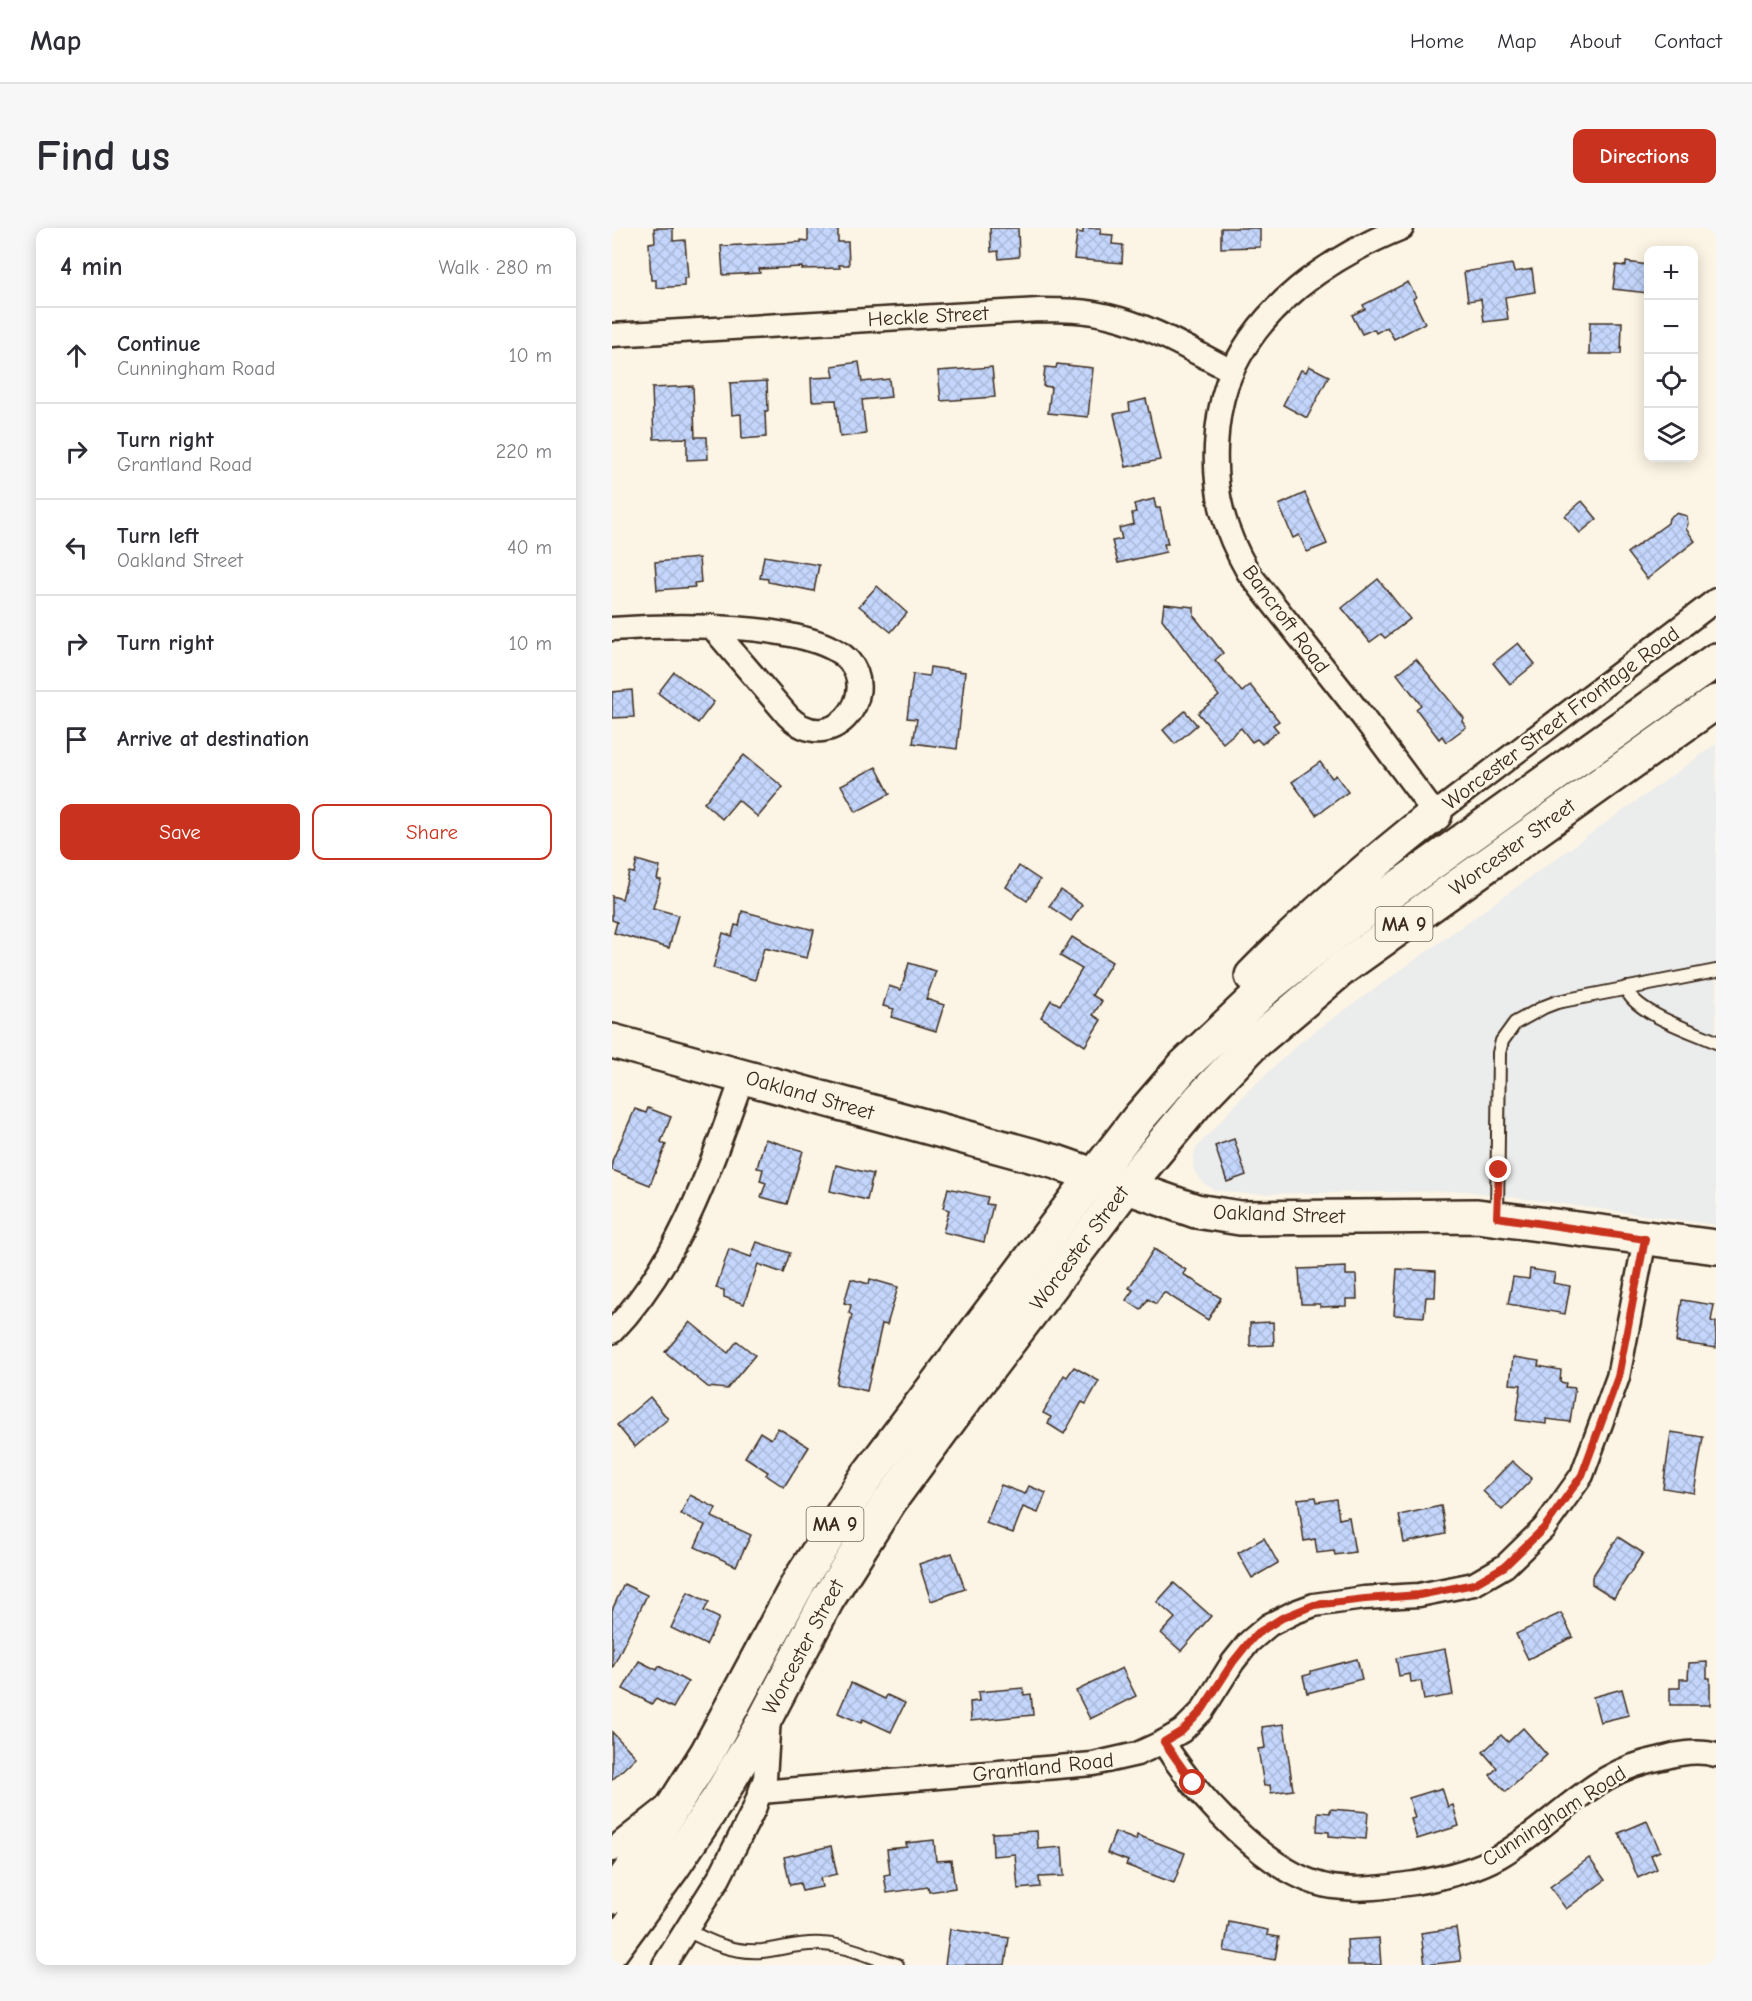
<!DOCTYPE html>
<meta charset="utf-8">
<style>
body{margin:0;font-family:"Comic Neue",sans-serif;background:#f7f7f7;color:#2b2b33}
.controls{position:absolute;right:18px;top:18px;display:grid;overflow:hidden;border-radius:12px;box-shadow:0 3px 15px #0003}
.controls button{width:54px;height:54px;display:grid;place-items:center;padding:0;border:0;border-bottom:2px solid #e1e1e2;background:#fff;color:#2b2b33;font:30px sans-serif}
.stop{position:absolute;width:18px;height:18px;margin:-14px;border:4px solid #c8321e;border-radius:50%;background:#fff}
.stop.end{background:#c8321e;border-color:#fff;box-shadow:0 2px 6px #0008}
.list{margin:0;padding:0;list-style:none}
h2{display:flex;justify-content:space-between;align-items:center;height:78px;margin:0;padding:0 24px;font-size:26px}
h2 small{font-size:20px;font-weight:400;color:#7c7c81}
.list li{display:grid;grid-template-columns:39px 1fr auto;gap:18px;align-items:center;box-sizing:border-box;height:96px;padding:0 24px;border-top:2px solid #e1e1e2}
.list b{display:block;font-size:22px;white-space:nowrap}
.list p{margin:0;font-size:20px;white-space:nowrap;color:#7c7c81}
.list em{font-size:20px;font-style:normal;color:#7c7c81}
.actions{display:flex;gap:12px;padding:18px 24px}
.actions a{flex:1;padding:14px 0;border:2px solid #c8321e;border-radius:12px;text-align:center;font-size:21px;color:#c8321e}
.actions .main{background:#c8321e;color:#fff}
.icon{flex:none;width:33px;height:33px;fill:none;stroke:currentColor;stroke-width:2;stroke-linecap:round;stroke-linejoin:round}
.map{position:relative;flex:none;width:1104px;height:1737px;overflow:hidden;border-radius:12px}
header{display:flex;align-items:center;gap:36px;box-sizing:border-box;height:84px;padding:0 30px;background:#fff;border-bottom:2px solid #e1e1e2}
header strong{font-size:28px}
nav{display:flex;gap:33px;margin-inline-start:auto;font-size:21px}
.intro{display:flex;align-items:center;justify-content:space-between;box-sizing:border-box;height:144px;padding:0 36px}
h1{margin:0;font-size:42px}
.button{padding:15px 27px;border-radius:12px;background:#c8321e;color:#fff;font-size:21px;font-weight:700}
main{display:flex;gap:36px;padding:0 36px}
aside{flex:1;background:#fff;border-radius:12px;box-shadow:0 3px 15px #0003}
.map>svg:first-child{display:block}
.built{fill:#ebecec}
.building{fill:url(#building-cross-hatch);stroke:#3b2a1e;stroke-width:1.5}
.lines{fill:none;stroke-linecap:round;stroke-linejoin:round}
.lane-casing{stroke:#3b2a1e;stroke-width:16}
.street-casing{stroke:#3b2a1e;stroke-width:27}
.secondary-casing{stroke:#3b2a1e;stroke-width:38}
.highway-casing{stroke:#3b2a1e;stroke-width:38}
.lane{stroke:#fcf5e5;stroke-width:12}
.street{stroke:#fcf5e5;stroke-width:22}
.secondary{stroke:#fcf5e5;stroke-width:33}
.highway{stroke:#fcf5e5;stroke-width:33}
.route{stroke:#c8321e;stroke-width:8}
.labels{text-anchor:middle;dominant-baseline:central;stroke-width:5;stroke-linejoin:round;paint-order:stroke}
.shield{fill:#fcf5e5;stroke:#75675a;stroke-width:1.5}
.shield-label{font-size:20px;font-weight:bold;fill:#3b2a1e}
.street-label{font-size:21px;fill:#3b2a1e;stroke:#fcf5e5}
</style>
<header>
<strong>Map</strong>
<nav><a>Home</a><a>Map</a><a>About</a><a>Contact</a></nav>
</header>
<div class="intro"><h1>Find us</h1><a class="button">Directions</a></div>
<main>
<aside>
<h2>4 min<small>Walk · 280 m</small></h2>
<ul class="list">
<li><svg class="icon" aria-label="ahead" viewBox="0 0 24 24"><path d="M12 20V5M6 11l6-6 6 6"/></svg><div><b>Continue</b><p>Cunningham Road</p></div><em>10 m</em></li>
<li><svg class="icon" aria-label="right" viewBox="0 0 24 24"><path d="M7 20v-9h11M14 6l5 5-5 5"/></svg><div><b>Turn right</b><p>Grantland Road</p></div><em>220 m</em></li>
<li><svg class="icon" aria-label="left" viewBox="0 0 24 24"><path d="M17 20v-9H6M10 6l-5 5 5 5"/></svg><div><b>Turn left</b><p>Oakland Street</p></div><em>40 m</em></li>
<li><svg class="icon" aria-label="right" viewBox="0 0 24 24"><path d="M7 20v-9h11M14 6l5 5-5 5"/></svg><div><b>Turn right</b></div><em>10 m</em></li>
<li><svg class="icon" aria-label="arrive" viewBox="0 0 24 24"><path d="M6 21V4h12l-3 4 3 4H6"/></svg><div><b>Arrive at destination</b></div></li>
</ul>
<div class="actions"><a class="main">Save</a><a>Share</a></div>
</aside>
<div class="map">
<svg width="1104" height="1737" viewBox="0 0 1104 1737">
<defs>
<pattern id="building-cross-hatch" width="8" height="8" patternUnits="userSpaceOnUse" patternTransform="scale(1.5)"><rect width="8" height="8" fill="#c4d6fc"/><path d="M0 0l8 8M0 8l8-8" fill="none" stroke="#a9b8d8"/></pattern>
</defs>
<rect width="100%" height="100%" fill="#fcf5e5"/>
<filter id="ink" filterUnits="userSpaceOnUse"><feTurbulence type="fractalNoise" baseFrequency=".0167" numOctaves="2"/><feDisplacementMap in="SourceGraphic" scale="12" xChannelSelector="R" yChannelSelector="G"/><feConvolveMatrix kernelMatrix="1 2 1 2 8 2 1 2 1" color-interpolation-filters="sRGB"/></filter>
<g filter="url(#ink)">
<!-- built -->
<path class="built" d="M 1104,516 L 1104,997 L 855,963 L 634,966 L 602,962 L 590,954 L 582,943 L 581,931 L 584,920 L 636,863 L 691,812 Z"/>
<!-- building -->
<g class="building">
<path d="M 42,0 L 61,0 L 61,13 L 73,12 L 76,50 L 72,50 L 72,58 L 44,60 L 44,52 L 39,52 L 37,15 L 43,14 Z"/>
<path d="M 196,0 L 226,0 L 226,14 L 236,14 L 237,37 L 227,37 L 228,40 L 190,41 L 190,39 L 147,41 L 148,45 L 111,47 L 109,18 L 189,14 L 189,12 L 196,13 Z"/>
<path d="M 378,0 L 406,0 L 407,29 L 387,31 L 386,23 L 379,24 Z"/>
<path d="M 471,0 L 489,0 L 488,6 L 501,7 L 500,16 L 511,17 L 510,35 L 462,31 L 465,4 L 471,5 Z"/>
<path d="M 609,0 L 648,0 L 648,19 L 609,20 Z"/>
<path d="M 1014,34 L 1036,37 L 1036,65 L 1001,61 L 1004,37 L 1014,38 Z"/>
<path d="M 900,36 L 902,44 L 920,41 L 923,64 L 893,69 L 896,91 L 872,94 L 869,71 L 856,73 L 852,44 Z"/>
<path d="M 796,54 L 804,69 L 801,71 L 813,95 L 782,111 L 775,99 L 764,105 L 762,101 L 750,106 L 740,87 L 753,81 L 751,77 Z"/>
<path d="M 978,94 L 1010,94 L 1009,126 L 977,126 Z"/>
<path d="M 247,134 L 250,154 L 277,151 L 279,169 L 250,172 L 254,206 L 228,209 L 224,172 L 200,173 L 199,150 L 222,149 L 220,138 Z"/>
<path d="M 445,136 L 481,140 L 476,189 L 436,185 L 439,159 L 431,158 L 433,139 L 444,140 Z"/>
<path d="M 697,138 L 717,148 L 695,190 L 671,177 L 689,142 L 694,144 Z"/>
<path d="M 380,139 L 383,169 L 329,173 L 326,143 Z"/>
<path d="M 155,153 L 156,183 L 153,183 L 154,209 L 130,211 L 129,186 L 120,187 L 118,155 Z"/>
<path d="M 81,158 L 83,209 L 95,209 L 96,231 L 75,232 L 75,210 L 42,211 L 40,160 Z"/>
<path d="M 534,171 L 548,232 L 514,239 L 502,186 L 518,183 L 517,175 Z"/>
<path d="M 693,265 L 715,316 L 695,324 L 687,307 L 681,310 L 667,277 Z"/>
<path d="M 542,271 L 544,280 L 548,280 L 556,316 L 552,316 L 554,324 L 506,335 L 500,313 L 510,311 L 507,300 L 522,296 L 520,285 L 524,284 L 522,276 Z"/>
<path d="M 970,273 L 985,291 L 968,305 L 953,288 Z"/>
<path d="M 1064,285 L 1075,288 L 1076,296 L 1074,301 L 1083,313 L 1035,351 L 1015,325 L 1056,295 L 1057,290 Z"/>
<path d="M 152,328 L 207,337 L 202,363 L 156,354 L 156,351 L 148,350 Z"/>
<path d="M 87,330 L 89,354 L 82,355 L 83,359 L 45,362 L 43,334 Z"/>
<path d="M 766,351 L 798,391 L 773,410 L 769,406 L 758,414 L 730,380 Z"/>
<path d="M 265,358 L 295,385 L 279,404 L 247,378 Z"/>
<path d="M 552,376 L 582,379 L 582,388 L 611,425 L 603,432 L 630,464 L 638,457 L 667,493 L 661,497 L 666,503 L 650,516 L 645,511 L 640,514 L 629,500 L 611,515 L 586,485 L 607,468 L 550,391 Z"/>
<path d="M 906,415 L 923,436 L 898,456 L 881,435 Z"/>
<path d="M 804,431 L 852,490 L 850,493 L 854,499 L 834,514 L 830,508 L 827,511 L 804,481 L 809,477 L 785,446 Z"/>
<path d="M 318,439 L 353,444 L 345,521 L 301,515 L 305,491 L 295,490 L 301,446 L 317,448 Z"/>
<path d="M 62,444 L 102,474 L 86,495 L 46,465 Z"/>
<path d="M 20,462 L 22,489 L 0,490 L 0,464 Z"/>
<path d="M 573,483 L 585,497 L 563,516 L 551,502 Z"/>
<path d="M 132,527 L 171,559 L 146,589 L 126,572 L 110,591 L 92,575 Z"/>
<path d="M 708,534 L 720,550 L 724,547 L 736,564 L 704,587 L 680,554 Z"/>
<path d="M 264,539 L 278,566 L 244,584 L 229,557 Z"/>
<path d="M 25,632 L 48,639 L 45,651 L 49,652 L 41,680 L 66,687 L 57,720 L 2,705 L 5,694 L 0,692 L 0,668 L 10,671 L 17,644 L 22,645 Z"/>
<path d="M 407,638 L 428,652 L 415,673 L 394,659 Z"/>
<path d="M 449,662 L 470,677 L 459,693 L 437,678 Z"/>
<path d="M 130,683 L 202,702 L 195,730 L 152,720 L 143,752 L 101,740 L 111,705 L 120,708 L 123,697 L 127,698 Z"/>
<path d="M 460,709 L 500,734 L 480,767 L 490,773 L 481,787 L 489,792 L 473,818 L 429,789 L 439,772 L 448,777 L 470,741 L 448,728 Z"/>
<path d="M 297,735 L 324,743 L 314,771 L 332,777 L 324,803 L 279,789 L 282,781 L 271,778 L 277,758 L 289,762 Z"/>
<path d="M 36,880 L 59,889 L 49,914 L 54,917 L 38,957 L 0,942 L 0,933 L 23,881 L 34,885 Z"/>
<path d="M 153,911 L 191,923 L 175,976 L 149,969 L 154,955 L 148,953 L 151,941 L 145,940 Z"/>
<path d="M 622,911 L 634,947 L 615,954 L 603,918 Z"/>
<path d="M 224,937 L 261,946 L 255,972 L 218,963 Z"/>
<path d="M 336,960 L 376,969 L 374,976 L 381,977 L 372,1014 L 331,1004 L 337,982 L 331,980 Z"/>
<path d="M 145,1014 L 178,1025 L 171,1045 L 146,1036 L 132,1076 L 112,1069 L 112,1062 L 104,1060 L 117,1021 L 139,1029 Z"/>
<path d="M 542,1021 L 574,1042 L 571,1046 L 609,1070 L 596,1092 L 552,1064 L 544,1076 L 536,1071 L 529,1082 L 514,1072 L 521,1062 L 517,1060 Z"/>
<path d="M 734,1039 L 734,1047 L 744,1047 L 745,1071 L 734,1071 L 734,1078 L 708,1079 L 708,1076 L 689,1076 L 687,1041 Z"/>
<path d="M 785,1041 L 824,1043 L 823,1069 L 814,1069 L 812,1089 L 782,1087 Z"/>
<path d="M 918,1041 L 943,1045 L 941,1055 L 958,1058 L 953,1086 L 896,1076 L 901,1049 L 917,1051 Z"/>
<path d="M 239,1051 L 257,1056 L 258,1051 L 286,1059 L 275,1097 L 270,1096 L 255,1163 L 224,1156 L 240,1087 L 237,1085 L 239,1077 L 232,1075 Z"/>
<path d="M 1070,1072 L 1102,1077 L 1099,1093 L 1104,1094 L 1104,1120 L 1064,1114 Z"/>
<path d="M 78,1094 L 116,1125 L 125,1113 L 143,1127 L 115,1161 L 96,1159 L 53,1124 Z"/>
<path d="M 661,1094 L 662,1117 L 638,1118 L 638,1095 Z"/>
<path d="M 901,1129 L 927,1133 L 926,1138 L 949,1142 L 948,1154 L 954,1155 L 953,1159 L 963,1160 L 958,1194 L 934,1191 L 934,1196 L 904,1192 L 909,1157 L 898,1156 Z"/>
<path d="M 462,1139 L 487,1153 L 474,1176 L 470,1174 L 452,1206 L 436,1196 L 439,1189 L 431,1185 L 452,1147 L 455,1149 Z"/>
<path d="M 38,1169 L 56,1191 L 23,1219 L 5,1197 Z"/>
<path d="M 166,1200 L 197,1219 L 172,1259 L 154,1247 L 156,1244 L 133,1229 L 148,1204 L 159,1211 Z"/>
<path d="M 1059,1204 L 1091,1209 L 1082,1265 L 1051,1260 Z"/>
<path d="M 900,1233 L 920,1251 L 890,1282 L 871,1263 Z"/>
<path d="M 389,1257 L 413,1266 L 417,1258 L 434,1265 L 426,1285 L 411,1279 L 401,1305 L 374,1295 Z"/>
<path d="M 78,1267 L 104,1280 L 100,1289 L 139,1307 L 124,1338 L 83,1319 L 93,1297 L 69,1286 Z"/>
<path d="M 704,1269 L 705,1274 L 724,1271 L 727,1291 L 737,1289 L 743,1324 L 723,1327 L 722,1323 L 705,1325 L 703,1311 L 692,1313 L 686,1271 Z"/>
<path d="M 829,1278 L 834,1306 L 792,1315 L 787,1287 Z"/>
<path d="M 1006,1309 L 1031,1325 L 1002,1370 L 980,1356 L 980,1349 Z"/>
<path d="M 652,1310 L 666,1335 L 640,1350 L 626,1325 Z"/>
<path d="M 340,1325 L 353,1361 L 319,1373 L 307,1336 Z"/>
<path d="M 562,1355 L 599,1388 L 569,1423 L 549,1405 L 563,1390 L 545,1374 Z"/>
<path d="M 12,1356 L 35,1367 L 0,1441 L 0,1382 Z"/>
<path d="M 76,1364 L 97,1374 L 92,1383 L 107,1390 L 94,1417 L 59,1400 Z"/>
<path d="M 949,1385 L 961,1409 L 916,1431 L 904,1406 Z"/>
<path d="M 833,1421 L 841,1467 L 812,1472 L 809,1453 L 799,1454 L 798,1446 L 787,1448 L 784,1430 Z"/>
<path d="M 745,1431 L 750,1451 L 695,1465 L 691,1448 L 699,1446 L 699,1443 Z"/>
<path d="M 27,1433 L 45,1442 L 47,1438 L 76,1454 L 61,1480 L 44,1471 L 40,1476 L 11,1461 Z"/>
<path d="M 1095,1434 L 1095,1450 L 1098,1450 L 1098,1477 L 1058,1477 L 1058,1460 L 1068,1460 L 1068,1451 L 1076,1451 L 1077,1435 Z"/>
<path d="M 510,1440 L 524,1468 L 478,1491 L 464,1463 Z"/>
<path d="M 239,1455 L 273,1471 L 275,1467 L 293,1475 L 279,1504 L 251,1491 L 249,1495 L 226,1485 Z"/>
<path d="M 411,1460 L 412,1467 L 419,1466 L 421,1487 L 359,1493 L 358,1474 L 367,1473 L 366,1464 Z"/>
<path d="M 1010,1461 L 1017,1487 L 988,1494 L 981,1469 Z"/>
<path d="M 672,1496 L 681,1562 L 659,1565 L 658,1557 L 652,1558 L 646,1521 L 653,1520 L 650,1499 Z"/>
<path d="M 911,1500 L 935,1527 L 894,1564 L 878,1547 L 885,1540 L 871,1524 L 889,1507 L 896,1514 Z"/>
<path d="M 0,1504 L 24,1529 L 0,1552 Z"/>
<path d="M 830,1560 L 836,1579 L 841,1577 L 847,1598 L 805,1611 L 799,1591 L 803,1590 L 797,1570 Z"/>
<path d="M 718,1581 L 756,1584 L 754,1611 L 717,1608 L 717,1604 L 705,1603 L 706,1584 L 718,1585 Z"/>
<path d="M 1035,1593 L 1048,1623 L 1039,1627 L 1045,1641 L 1026,1650 L 1007,1605 Z"/>
<path d="M 425,1603 L 426,1621 L 450,1619 L 452,1648 L 427,1649 L 428,1659 L 406,1661 L 403,1626 L 381,1628 L 380,1605 Z"/>
<path d="M 503,1604 L 524,1612 L 525,1607 L 573,1625 L 562,1655 L 514,1637 L 516,1633 L 495,1625 Z"/>
<path d="M 322,1612 L 324,1633 L 339,1632 L 343,1660 L 317,1664 L 316,1659 L 275,1665 L 272,1647 L 278,1646 L 275,1621 L 295,1619 L 294,1615 Z"/>
<path d="M 219,1618 L 225,1646 L 208,1650 L 210,1659 L 190,1663 L 188,1655 L 178,1657 L 172,1629 Z"/>
<path d="M 977,1630 L 993,1652 L 954,1681 L 938,1659 Z"/>
<path d="M 617,1694 L 656,1702 L 655,1707 L 667,1709 L 663,1732 L 612,1723 Z"/>
<path d="M 844,1700 L 849,1733 L 813,1737 L 809,1705 Z"/>
<path d="M 338,1701 L 397,1710 L 393,1737 L 333,1737 Z"/>
<path d="M 767,1710 L 769,1737 L 736,1737 L 735,1712 Z"/>
</g>
<g class="lines">
<!-- lane casing -->
<g class="lane-casing">
<g id="lane">
<path d="M 1014,760 C 1022,785 1081,803 1104,814"/>
<path d="M 885,988 L 887,825 L 890,813 L 903,795 L 932,779 L 945,774 L 1104,743"/>
<path d="M 75,1702 C 99,1715 122,1725 150,1723 C 170,1721 189,1714 210,1716 C 236,1717 260,1730 285,1737"/>
</g>
</g>
<!-- street casing -->
<g class="street-casing">
<g id="street">
<path d="M 790,0 C 718,29 643,79 615,156 C 608,176 605,197 604,218 C 602,267 612,302 636,344 L 750,488 L 823,586 L 1104,372"/>
<path d="M 0,107 L 427,82 C 450,82 473,82 496,88 C 540,98 580,123 620,143"/>
<path d="M 0,401 C 51,397 202,392 237,433 C 268,469 218,530 176,488 L 99,398"/>
<path d="M 0,1104 C 68,1033 99,938 131,848"/>
<path d="M 551,1514 C 584,1567 657,1649 720,1659 C 748,1663 775,1659 802,1655 C 831,1650 862,1643 888,1628 C 926,1606 957,1572 995,1550 C 1012,1540 1030,1534 1050,1530 C 1066,1525 1088,1522 1104,1527"/>
<path d="M 149,1564 L 481,1536 L 525,1526 L 551,1514 L 570,1503 L 590,1483 L 621,1434 L 637,1414 L 657,1397 L 683,1384 L 702,1377 L 752,1370 L 807,1367 L 862,1356 L 893,1338 L 932,1300 L 970,1247 L 1006,1149 L 1033,1011"/>
<path d="M 0,1622 L 52,1581"/>
<path d="M 52,1737 L 107,1650 L 142,1581 L 153,1550 L 157,1490"/>
</g>
</g>
<!-- secondary casing -->
<g class="secondary-casing">
<path id="secondary" d="M 0,813 L 444,934 L 584,983 L 628,990 L 865,988 L 1104,1019"/>
</g>
<!-- highway casing -->
<g class="highway-casing">
<g id="highway">
<path d="M 640,748 C 697,689 759,637 823,586"/>
<path d="M 0,1669 L 40,1612 L 95,1525 L 188,1352 L 253,1251 L 464,971 L 527,890 L 572,838 L 653,761 L 714,712 L 778,665 L 1104,432"/>
<path d="M 0,1722 L 60,1640 L 106,1571 L 148,1500 L 215,1372 L 277,1274 L 347,1179 L 515,958 L 587,872 L 641,816 L 732,739 L 1104,474"/>
</g>
</g>
<!-- lane -->
<use href="#lane" class="lane"/>
<!-- street -->
<use href="#street" class="street"/>
<!-- secondary -->
<use href="#secondary" class="secondary"/>
<!-- highway -->
<use href="#highway" class="highway"/>
</g>
</g>
<g class="lines" filter="url(#ink)">
<!-- route -->
<path class="route" d="M 581,1555 L 552,1514 L 570,1503 L 590,1482 L 621,1434 L 637,1414 L 646,1405 L 670,1390 L 702,1377 L 753,1371 L 807,1367 L 862,1356 L 893,1338 L 932,1300 L 970,1247 L 1006,1149 L 1033,1011 L 885,989 L 887,942"/>
</g>
<g class="labels">
<!-- shield labels -->
<g class="shield">
<rect x="763.5" y="679" width="57" height="34" rx="4.5"/>
<rect x="194.5" y="1279" width="57" height="34" rx="4.5"/>
</g>
<g class="shield-label">
<text x="792" y="696">MA 9</text>
<text x="223" y="1296">MA 9</text>
</g>
<!-- street labels -->
<g class="street-label">
<text transform="translate(316 88) rotate(-3)">Heckle Street</text>
<text transform="translate(674 391) rotate(53)">Bancroft Road</text>
<text transform="translate(949 490) rotate(-37)">Worcester Street Frontage Road</text>
<text transform="translate(900 619) rotate(-36)">Worcester Street</text>
<text transform="translate(198 867) rotate(16)">Oakland Street</text>
<text transform="translate(667 986) rotate(2)">Oakland Street</text>
<text transform="translate(467 1020) rotate(-53)">Worcester Street</text>
<text transform="translate(191 1419) rotate(-62)">Worcester Street</text>
<text transform="translate(431 1539) rotate(-6)">Grantland Road</text>
<text transform="translate(942 1588) rotate(-33)">Cunningham Road</text>
</g>
</g>
</svg>
<div class="controls">
<button>+</button>
<button>−</button>
<button><svg class="icon" aria-label="locate" viewBox="0 0 24 24"><circle cx="12" cy="12" r="6"/><path d="M12 2v4M12 18v4M2 12h4M18 12h4"/></svg></button>
<button><svg class="icon" aria-label="layers" viewBox="0 0 24 24"><path d="M12 4l9 5-9 5-9-5zM3 14l9 5 9-5"/></svg></button>
</div>
<div class="stop" style="left:581px;top:1555px"></div>
<div class="stop end" style="left:887px;top:942px"></div>
</div>
</main>
